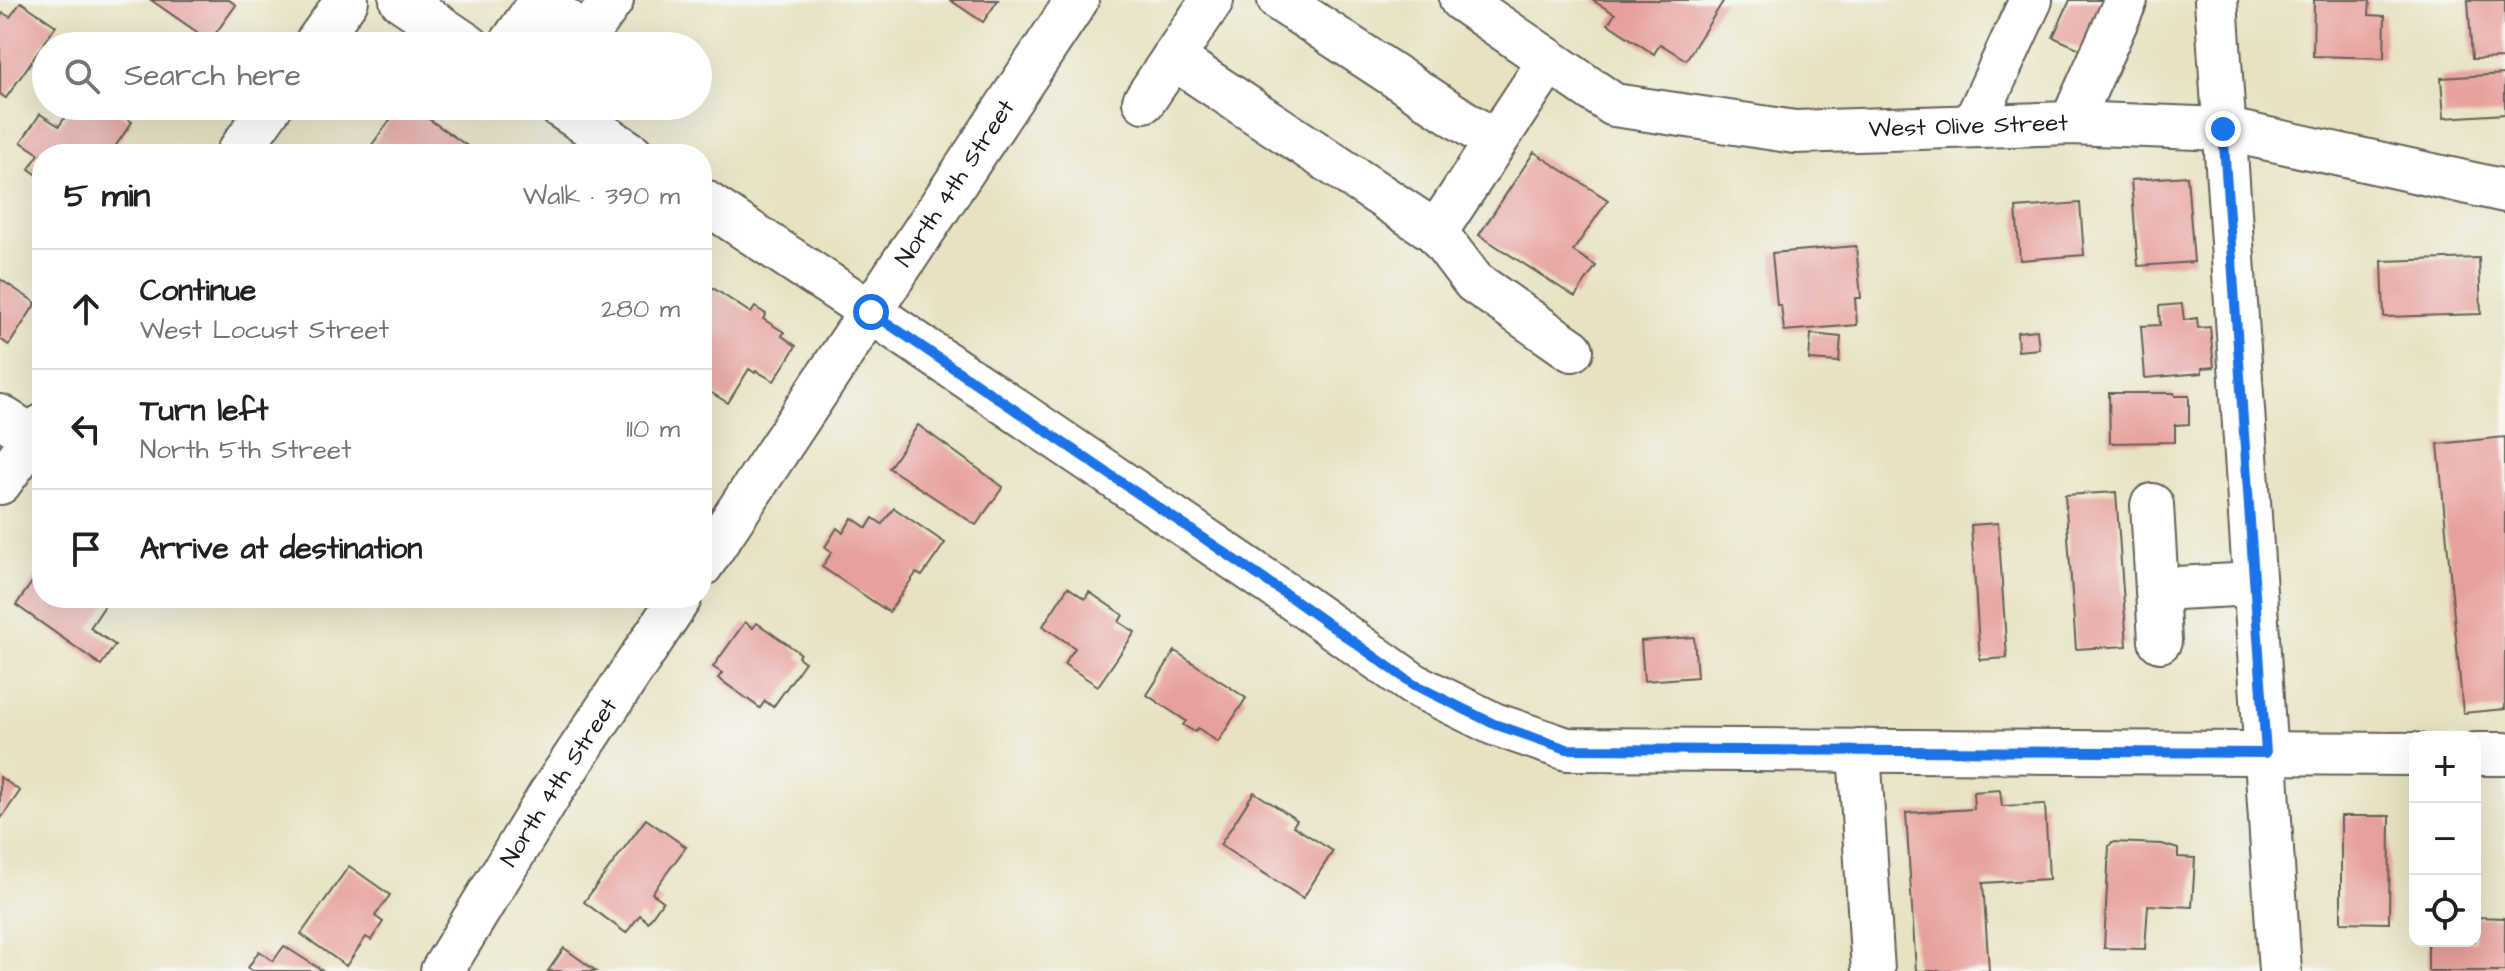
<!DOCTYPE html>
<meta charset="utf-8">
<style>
body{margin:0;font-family:"Architects Daughter",sans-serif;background:#f6f6f6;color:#202124}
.controls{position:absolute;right:24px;bottom:24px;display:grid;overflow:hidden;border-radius:16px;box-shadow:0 8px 32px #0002}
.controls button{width:72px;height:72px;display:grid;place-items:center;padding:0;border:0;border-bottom:2px solid #e0e0e0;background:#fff;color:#202124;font:40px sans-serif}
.stop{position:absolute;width:24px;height:24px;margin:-18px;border:6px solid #1a73e8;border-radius:50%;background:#fff}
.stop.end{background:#1a73e8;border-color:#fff;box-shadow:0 2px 8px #0008}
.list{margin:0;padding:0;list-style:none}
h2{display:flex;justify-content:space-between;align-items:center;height:104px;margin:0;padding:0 32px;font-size:34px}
h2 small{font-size:26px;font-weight:400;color:#757577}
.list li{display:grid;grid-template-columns:52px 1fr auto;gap:24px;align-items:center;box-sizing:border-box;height:120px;padding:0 32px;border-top:2px solid #e0e0e0}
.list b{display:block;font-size:30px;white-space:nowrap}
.list p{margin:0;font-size:26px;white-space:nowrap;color:#757577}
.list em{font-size:26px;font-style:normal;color:#757577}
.icon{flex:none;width:44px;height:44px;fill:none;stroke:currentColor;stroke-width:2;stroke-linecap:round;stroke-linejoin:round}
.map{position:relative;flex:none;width:2505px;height:971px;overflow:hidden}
.search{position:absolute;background:#fff;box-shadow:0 8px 32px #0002;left:32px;top:32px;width:680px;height:88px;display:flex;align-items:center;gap:20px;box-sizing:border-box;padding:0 28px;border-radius:44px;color:#757577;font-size:30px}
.panel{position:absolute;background:#fff;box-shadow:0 8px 32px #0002;left:32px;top:144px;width:680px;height:464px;border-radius:32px}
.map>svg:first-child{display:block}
.building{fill:#e7a09d}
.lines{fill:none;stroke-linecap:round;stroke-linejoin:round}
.minor-casing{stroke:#636156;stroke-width:46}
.minor{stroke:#fff;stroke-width:42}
.route{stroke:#1a73e8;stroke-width:10}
.labels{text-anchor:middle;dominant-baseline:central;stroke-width:6;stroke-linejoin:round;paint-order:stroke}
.street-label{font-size:24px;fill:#1c1c1c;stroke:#f6f6f2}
</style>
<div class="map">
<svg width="2505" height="971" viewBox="0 0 2505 971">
<rect width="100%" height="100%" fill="#f6f6f2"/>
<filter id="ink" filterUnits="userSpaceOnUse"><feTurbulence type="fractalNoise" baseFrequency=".0125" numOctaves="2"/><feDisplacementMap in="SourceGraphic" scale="16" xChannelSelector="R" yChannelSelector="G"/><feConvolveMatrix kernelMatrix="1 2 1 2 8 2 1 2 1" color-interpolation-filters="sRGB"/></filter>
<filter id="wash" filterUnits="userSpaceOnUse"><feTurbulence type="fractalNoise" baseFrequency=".006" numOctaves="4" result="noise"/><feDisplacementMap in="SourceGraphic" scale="32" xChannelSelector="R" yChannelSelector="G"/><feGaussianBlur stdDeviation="1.8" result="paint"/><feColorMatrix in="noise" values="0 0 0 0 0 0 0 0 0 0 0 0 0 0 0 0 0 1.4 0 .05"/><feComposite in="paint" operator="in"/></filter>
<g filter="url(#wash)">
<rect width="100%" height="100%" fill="#e8e2c2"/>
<g id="blocks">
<!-- building -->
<g class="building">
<path d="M 151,0 L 229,0 L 236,5 L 210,41 Z"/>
<path d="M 950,0 L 998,0 L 983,22 Z"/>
<path d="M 1592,0 L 1724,0 L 1686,60 L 1660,44 L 1654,54 L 1608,24 L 1615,14 Z"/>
<path d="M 2070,0 L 2116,0 L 2091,54 L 2053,37 Z"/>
<path d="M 2314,0 L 2370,0 L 2369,15 L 2385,16 L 2384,58 L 2313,56 Z"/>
<path d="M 2468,0 L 2505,0 L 2505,58 L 2472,59 Z"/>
<path d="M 21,2 L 56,26 L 6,98 L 0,94 L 0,18 L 3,13 L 10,17 Z"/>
<path d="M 2505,74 L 2505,114 L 2444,118 L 2441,78 Z"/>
<path d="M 73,106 L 109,106 L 132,122 L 110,154 L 42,154 L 42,178 L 29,169 L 39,154 L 21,142 L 40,114 L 59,126 Z"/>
<path d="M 400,106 L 410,106 L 479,154 L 377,154 L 369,149 Z"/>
<path d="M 1534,152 L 1608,200 L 1573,251 L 1596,266 L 1575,297 L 1479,235 Z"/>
<path d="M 2187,176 L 2194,262 L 2138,266 L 2131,180 Z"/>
<path d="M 2080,203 L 2084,255 L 2020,260 L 2016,208 Z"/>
<path d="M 1856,246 L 1861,298 L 1855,298 L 1857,325 L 1784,331 L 1781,305 L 1777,305 L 1772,253 Z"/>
<path d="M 2479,258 L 2481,314 L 2384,317 L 2382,261 Z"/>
<path d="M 0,279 L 36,303 L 9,345 L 0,339 Z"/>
<path d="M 713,288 L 751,313 L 755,307 L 766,314 L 763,319 L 784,332 L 782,336 L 796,346 L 774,381 L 756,371 L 755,373 L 749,369 L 728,403 L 702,387 L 702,354 L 712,339 L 702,332 L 702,306 Z"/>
<path d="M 2182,304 L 2184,320 L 2197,318 L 2198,328 L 2210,327 L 2214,367 L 2202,368 L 2202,373 L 2145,378 L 2141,326 L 2160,325 L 2159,306 Z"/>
<path d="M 2037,330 L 2039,349 L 2018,351 L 2017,332 Z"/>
<path d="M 1811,334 L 1841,337 L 1839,362 L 1809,360 Z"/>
<path d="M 2109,393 L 2174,393 L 2175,396 L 2189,396 L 2189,424 L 2175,425 L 2175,442 L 2110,443 Z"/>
<path d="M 918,425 L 1003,487 L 976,525 L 889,468 Z"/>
<path d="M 2505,437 L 2505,709 L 2463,713 L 2438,444 Z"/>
<path d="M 2116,492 L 2127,646 L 2076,649 L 2065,495 Z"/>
<path d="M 894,508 L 945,543 L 922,576 L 916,573 L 889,612 L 822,567 L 832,552 L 825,547 L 837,528 L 843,533 L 852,518 L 867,528 L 873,518 L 882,524 Z"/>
<path d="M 1998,523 L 2007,658 L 1980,660 L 1971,525 Z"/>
<path d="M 42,568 L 42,598 L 110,598 L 90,628 L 115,645 L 101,665 L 16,605 Z"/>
<path d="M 1068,587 L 1085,599 L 1089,592 L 1123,615 L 1119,622 L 1135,632 L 1098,686 L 1064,664 L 1075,648 L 1043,626 Z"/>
<path d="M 745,622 L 753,628 L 757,623 L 800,653 L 798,657 L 805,662 L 773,707 L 765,701 L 760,708 L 718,678 L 722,673 L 713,667 Z"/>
<path d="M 1694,637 L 1697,677 L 1644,681 L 1641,641 Z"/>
<path d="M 1175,651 L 1246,698 L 1218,742 L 1198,728 L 1195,732 L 1183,725 L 1186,721 L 1147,695 Z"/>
<path d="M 0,777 L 20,791 L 0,820 Z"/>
<path d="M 2000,790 L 2002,806 L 2045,804 L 2049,879 L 1983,883 L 1989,971 L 1916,971 L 1906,813 L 1974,809 L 1973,792 Z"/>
<path d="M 1254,792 L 1297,820 L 1293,826 L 1333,851 L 1303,898 L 1220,845 Z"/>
<path d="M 2341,816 L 2390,816 L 2389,923 L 2341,922 Z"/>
<path d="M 646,819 L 686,847 L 652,893 L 663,901 L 648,922 L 640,915 L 626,933 L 584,902 Z"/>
<path d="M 2112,842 L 2162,844 L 2178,849 L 2178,857 L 2195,858 L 2192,907 L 2148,905 L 2145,949 L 2104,948 L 2109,846 Z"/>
<path d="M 349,866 L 390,895 L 375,916 L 383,922 L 371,940 L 366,937 L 346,966 L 301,934 Z"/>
<path d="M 2475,917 L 2505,918 L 2505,971 L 2428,971 L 2428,941 L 2475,941 Z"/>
<path d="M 284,946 L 323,971 L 253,971 L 248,968 L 259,951 L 273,961 Z"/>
<path d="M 564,948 L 596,971 L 548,971 Z"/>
</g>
</g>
</g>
<g filter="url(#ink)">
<use href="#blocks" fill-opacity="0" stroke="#636156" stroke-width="2"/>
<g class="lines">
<!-- minor casing -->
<g class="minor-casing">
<g id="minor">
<path d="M 401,0 L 469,46"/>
<path d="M 1279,0 L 1495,142"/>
<path id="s1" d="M 1461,0 L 1614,105 L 1795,132 L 2071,123 L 2223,129 L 2505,191"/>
<path d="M 2216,0 L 2280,971"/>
<path d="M 314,46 L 347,0"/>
<path d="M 509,46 L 540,2 L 587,35 L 612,0"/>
<path d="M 1173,58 L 1436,232 L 1549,61"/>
<path d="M 1144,101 L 1212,0"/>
<path d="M 559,106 L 632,154"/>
<path d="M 2071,123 L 2126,0"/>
<path d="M 1973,126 L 2031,0"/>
<path d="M 237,154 L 271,106"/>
<path d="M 702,200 L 871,312 L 1293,599 L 1413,684 L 1494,724 L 1567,749 L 2415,754"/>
<path d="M 1436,232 L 1474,282 L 1572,350"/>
<path d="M 0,416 L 34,437"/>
<path d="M 0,483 L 42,426"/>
<path d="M 2152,505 L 2160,641"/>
<path id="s2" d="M 702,565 L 1077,0"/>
<path d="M 2157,589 L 2254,584"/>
<path d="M 1859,750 L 1873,971"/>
<path d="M 2475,754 L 2505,754"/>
<path id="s3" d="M 442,971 L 550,794 L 680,598"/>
</g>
</g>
<!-- minor -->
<use href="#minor" class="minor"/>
</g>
</g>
<g class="lines" filter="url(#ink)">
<!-- route -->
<path class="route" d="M 871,312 L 1293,599 L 1413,684 L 1494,724 L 1567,749 L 2266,753 L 2223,129"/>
</g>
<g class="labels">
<!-- street labels -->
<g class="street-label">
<text stroke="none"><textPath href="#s1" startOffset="542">West Olive Street</textPath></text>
<text stroke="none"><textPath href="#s2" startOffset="458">North 4th Street</textPath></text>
<text stroke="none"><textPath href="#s3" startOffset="222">North 4th Street</textPath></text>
</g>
</g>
</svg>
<div class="controls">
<button>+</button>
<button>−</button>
<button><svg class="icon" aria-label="locate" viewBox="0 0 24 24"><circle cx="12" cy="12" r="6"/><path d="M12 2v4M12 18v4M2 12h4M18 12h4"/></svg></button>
</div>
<div class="stop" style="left:871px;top:312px"></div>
<div class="stop end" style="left:2223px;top:129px"></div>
<div class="search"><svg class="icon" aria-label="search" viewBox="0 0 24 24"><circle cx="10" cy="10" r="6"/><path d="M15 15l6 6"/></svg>Search here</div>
<section class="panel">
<h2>5 min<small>Walk · 390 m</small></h2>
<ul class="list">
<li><svg class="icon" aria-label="ahead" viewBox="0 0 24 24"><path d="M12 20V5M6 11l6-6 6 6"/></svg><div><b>Continue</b><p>West Locust Street</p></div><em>280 m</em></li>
<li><svg class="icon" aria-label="left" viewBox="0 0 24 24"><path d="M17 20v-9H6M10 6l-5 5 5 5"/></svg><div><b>Turn left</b><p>North 5th Street</p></div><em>110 m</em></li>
<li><svg class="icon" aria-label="arrive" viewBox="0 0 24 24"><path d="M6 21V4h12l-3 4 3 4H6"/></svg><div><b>Arrive at destination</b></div></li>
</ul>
</section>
</div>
